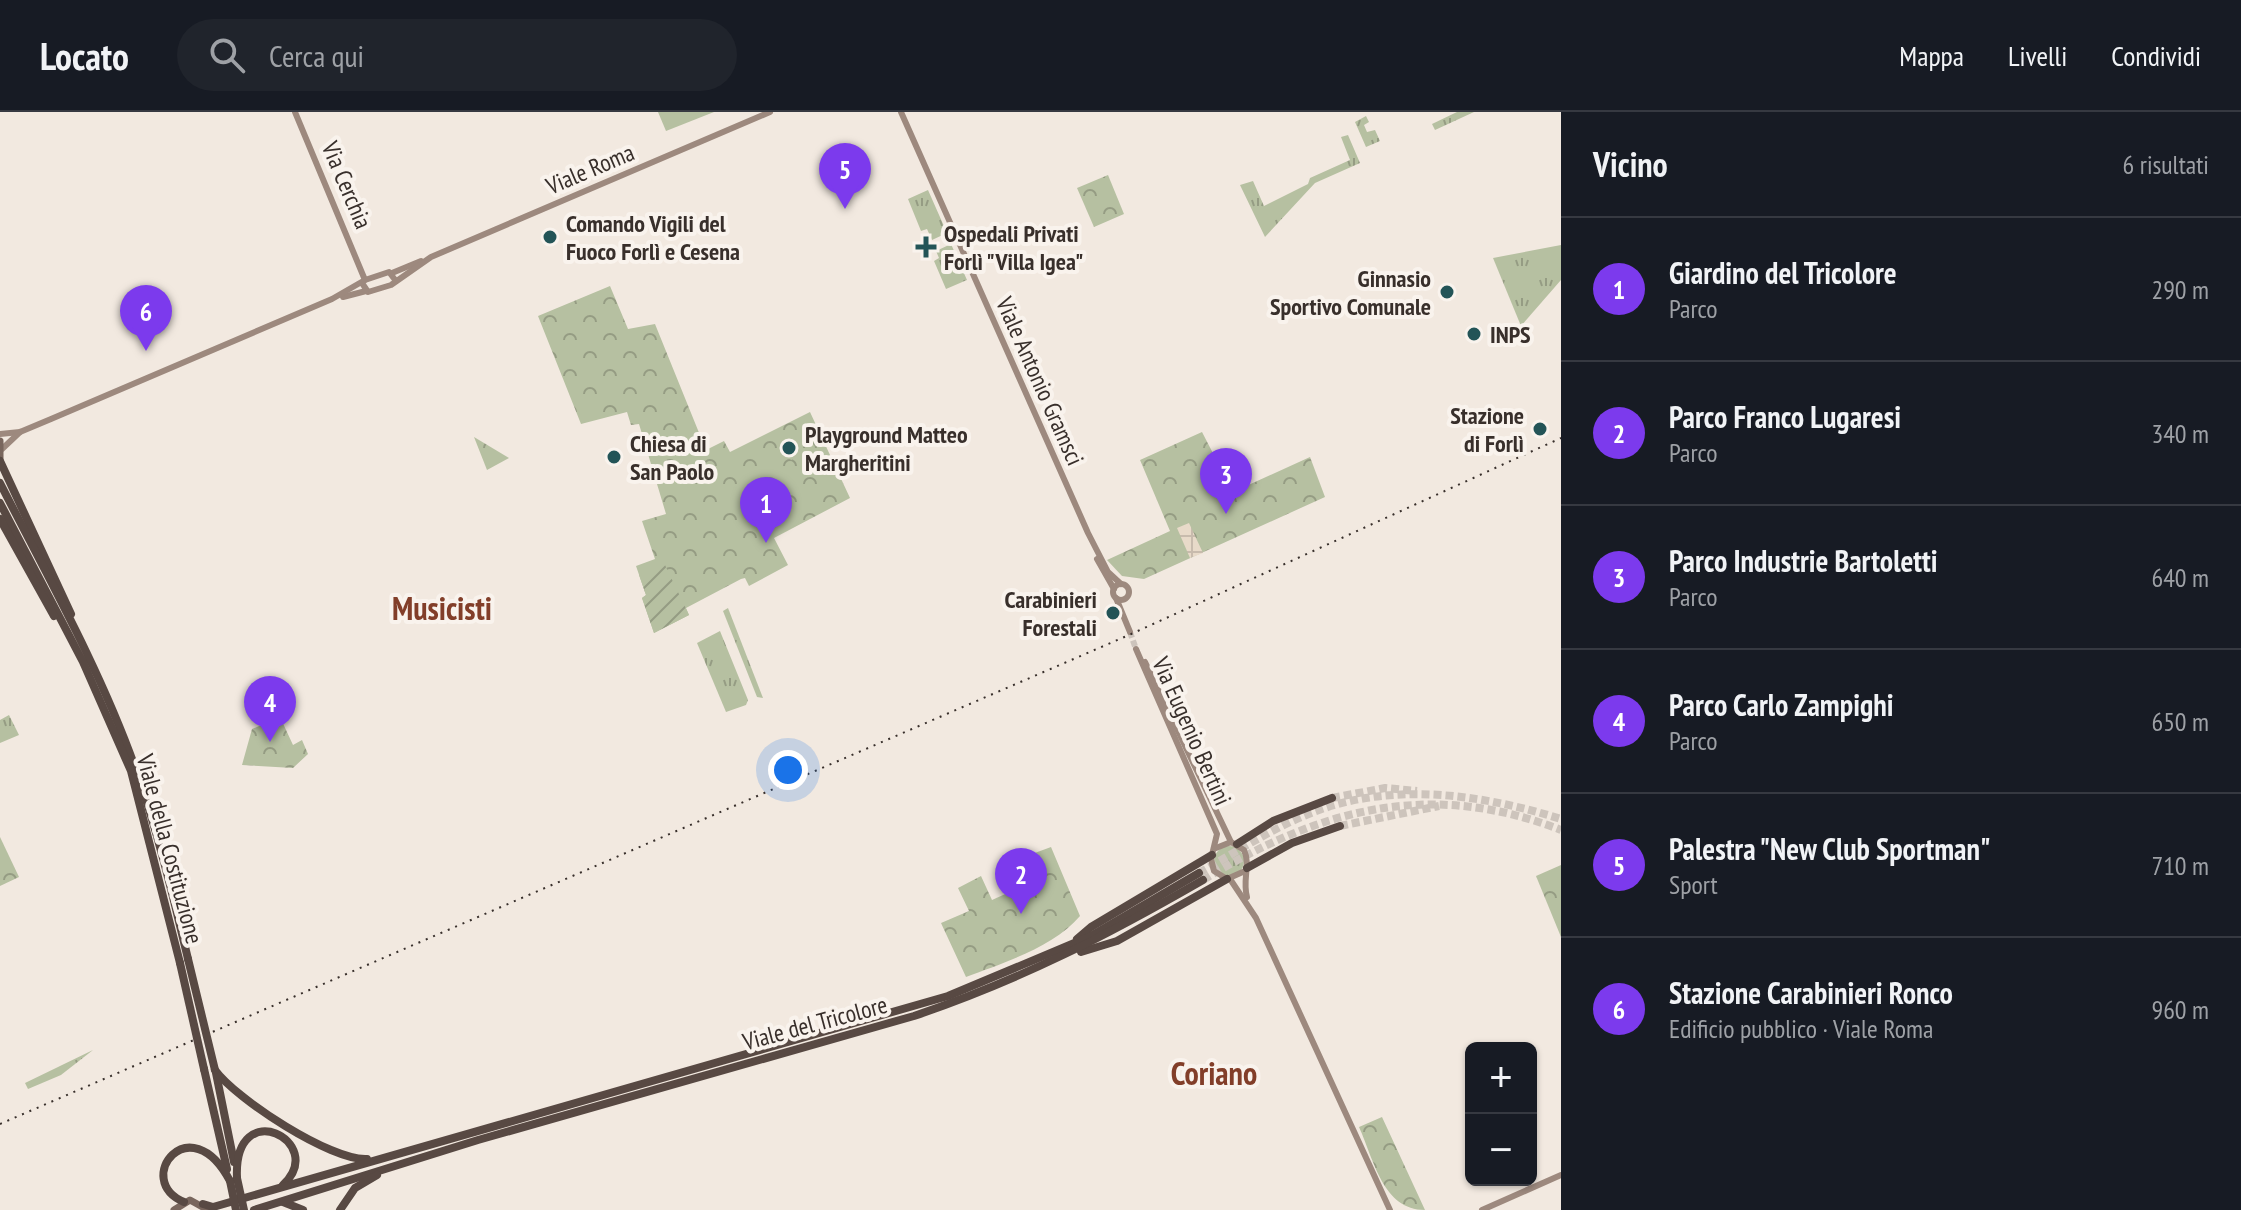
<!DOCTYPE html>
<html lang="it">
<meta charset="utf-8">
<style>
body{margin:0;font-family:"PT Sans Narrow",sans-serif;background:#20242c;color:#f1f3f6}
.controls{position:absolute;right:24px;bottom:24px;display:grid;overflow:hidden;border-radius:12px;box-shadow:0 2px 6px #0004}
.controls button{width:72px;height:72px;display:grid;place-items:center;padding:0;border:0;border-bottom:2px solid #363941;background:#171b24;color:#f1f3f6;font:40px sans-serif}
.you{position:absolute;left:788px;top:658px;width:28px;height:28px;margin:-20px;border:6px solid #fff;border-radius:50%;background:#1a73e8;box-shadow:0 0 0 12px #1a73e833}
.badge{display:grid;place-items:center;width:52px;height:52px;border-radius:50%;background:#7c3aed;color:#fff;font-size:26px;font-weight:700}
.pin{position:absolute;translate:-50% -66px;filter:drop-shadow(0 2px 4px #0008)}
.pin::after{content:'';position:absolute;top:42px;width:28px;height:24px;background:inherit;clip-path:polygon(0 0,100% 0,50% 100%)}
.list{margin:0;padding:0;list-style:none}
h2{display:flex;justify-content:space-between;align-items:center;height:104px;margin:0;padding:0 32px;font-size:34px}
h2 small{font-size:26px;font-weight:400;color:#9ea1a6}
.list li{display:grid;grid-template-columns:52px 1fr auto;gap:24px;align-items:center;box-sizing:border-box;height:144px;padding:0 32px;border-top:2px solid #363941}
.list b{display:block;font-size:30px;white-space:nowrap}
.list p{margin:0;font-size:26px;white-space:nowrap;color:#9ea1a6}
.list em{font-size:26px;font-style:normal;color:#9ea1a6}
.icon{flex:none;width:44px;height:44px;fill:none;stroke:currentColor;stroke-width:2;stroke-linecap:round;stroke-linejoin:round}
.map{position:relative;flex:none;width:1561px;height:1098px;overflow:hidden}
header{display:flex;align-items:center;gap:48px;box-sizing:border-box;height:112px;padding:0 40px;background:#171b24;border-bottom:2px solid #363941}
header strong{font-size:38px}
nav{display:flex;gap:44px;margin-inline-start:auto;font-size:28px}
.search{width:560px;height:72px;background:#20242c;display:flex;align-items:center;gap:20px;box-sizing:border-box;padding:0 28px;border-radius:44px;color:#9ea1a6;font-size:30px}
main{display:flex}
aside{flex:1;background:#171b24}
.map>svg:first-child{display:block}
.grass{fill:url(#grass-tufts)}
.park{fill:url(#park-crowns)}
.garden{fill:url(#garden-furrows)}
.pitch{fill:#b6c0a1}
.plaza{fill:url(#plaza-grid)}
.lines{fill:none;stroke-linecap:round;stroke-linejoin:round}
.secondary-tunnel{stroke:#cdc4bc;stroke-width:6;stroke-dasharray:6 3;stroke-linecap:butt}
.highway-tunnel{stroke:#cdc4bc;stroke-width:8;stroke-dasharray:8 4;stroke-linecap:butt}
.secondary{stroke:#9d897e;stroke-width:6}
.primary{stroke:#79665d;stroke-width:7}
.highway{stroke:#584943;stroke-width:8}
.rail{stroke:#382f2b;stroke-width:2;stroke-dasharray:2 6;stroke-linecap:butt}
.highway-bridge{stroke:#584943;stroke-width:8}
.poi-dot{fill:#235457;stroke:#f9f3ed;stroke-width:3}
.labels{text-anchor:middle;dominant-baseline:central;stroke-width:8;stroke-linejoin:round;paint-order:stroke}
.street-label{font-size:24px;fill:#382f2b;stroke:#f9f3ed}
.poi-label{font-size:24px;font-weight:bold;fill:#382f2b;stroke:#f9f3ed;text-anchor:start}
.district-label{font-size:32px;font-weight:bold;fill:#823e29;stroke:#f9f3ed}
</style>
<header>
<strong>Locato</strong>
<div class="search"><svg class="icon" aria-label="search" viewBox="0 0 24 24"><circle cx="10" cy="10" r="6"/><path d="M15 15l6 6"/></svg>Cerca qui</div>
<nav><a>Mappa</a><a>Livelli</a><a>Condividi</a></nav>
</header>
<main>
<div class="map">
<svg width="1561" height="1098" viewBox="0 0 1561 1098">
<defs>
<pattern id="grass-tufts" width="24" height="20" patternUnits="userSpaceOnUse" patternTransform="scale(2)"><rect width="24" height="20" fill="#b6c0a1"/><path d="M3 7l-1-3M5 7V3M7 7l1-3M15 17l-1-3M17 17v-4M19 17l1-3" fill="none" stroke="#959c83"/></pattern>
<pattern id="park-crowns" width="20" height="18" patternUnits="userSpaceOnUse" patternTransform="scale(2)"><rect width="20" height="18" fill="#b6c0a1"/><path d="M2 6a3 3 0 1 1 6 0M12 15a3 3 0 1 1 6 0" fill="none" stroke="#959c83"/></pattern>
<pattern id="garden-furrows" width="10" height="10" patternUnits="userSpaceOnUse" patternTransform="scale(2)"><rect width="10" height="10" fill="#b6c0a1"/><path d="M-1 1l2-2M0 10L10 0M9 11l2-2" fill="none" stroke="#959c83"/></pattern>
<pattern id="plaza-grid" width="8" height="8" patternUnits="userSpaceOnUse" patternTransform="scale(2)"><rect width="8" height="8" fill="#e8dac9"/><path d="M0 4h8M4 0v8" fill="none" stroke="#c8bbad"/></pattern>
</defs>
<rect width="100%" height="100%" fill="#f2e9e0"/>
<!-- grass -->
<g class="grass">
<path d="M 1457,0 L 1474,0 L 1435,18 L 1432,12 Z"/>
<path d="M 1366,4 L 1369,10 L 1364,13 L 1367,20 L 1375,18 L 1380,29 L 1366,35 L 1355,10 Z"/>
<path d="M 1348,23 L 1360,51 L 1315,71 L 1265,125 L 1240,73 L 1253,69 L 1264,94 L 1308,72 L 1310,66 L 1350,48 L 1341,25 Z"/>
<path d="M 928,78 L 947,121 L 932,128 L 927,117 L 921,119 L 908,87 Z"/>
<path d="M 951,132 L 967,168 L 946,177 L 934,149 L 939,146 L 936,139 Z"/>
<path d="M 1561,133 L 1561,168 L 1521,214 L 1493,146 Z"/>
<path d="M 728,496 L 763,586 L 757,585 L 723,499 Z"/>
<path d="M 720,519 L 748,588 L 746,593 L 726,600 L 697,531 Z"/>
<path d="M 9,603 L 19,623 L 0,631 L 0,608 Z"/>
<circle cx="1229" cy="749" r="15"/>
<path d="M 93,938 L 61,963 L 28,977 L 25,971 Z"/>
</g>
<!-- park -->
<g class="park">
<path d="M 1108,63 L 1124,102 L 1094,115 L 1077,76 Z"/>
<path d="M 610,174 L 628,217 L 655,212 L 706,338 L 724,329 L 730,340 L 810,300 L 850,386 L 774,426 L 788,453 L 749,474 L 745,466 L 741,467 L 686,496 L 689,503 L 654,521 L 642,486 L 646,483 L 636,454 L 655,447 L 642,409 L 666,402 L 639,312 L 631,313 L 627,300 L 581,312 L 538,204 Z"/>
<path d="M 1202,320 L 1233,380 L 1310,345 L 1325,385 L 1144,467 L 1122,464 L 1107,448 L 1170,419 L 1140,348 Z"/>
<path d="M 474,325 L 509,346 L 487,358 Z"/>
<path d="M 280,605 L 293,633 L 302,628 L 308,642 L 293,656 L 242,653 L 252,617 Z"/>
<path d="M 0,725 L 19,765 L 0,774 Z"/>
<path d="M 1051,735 L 1080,804 C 1054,835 1003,851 966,865 L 941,811 L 969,799 L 958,776 L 981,764 L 992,788 L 1041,766 L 1032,742 Z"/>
<path d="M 1561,753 L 1561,825 L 1536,764 Z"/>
<path d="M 1382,1005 L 1425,1098 C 1383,1098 1374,1048 1359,1015 Z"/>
</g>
<!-- garden -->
<path class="garden" d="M 665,453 L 689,503 L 654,521 L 642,486 L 646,483 L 639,463 Z"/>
<!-- pitch -->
<g class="pitch">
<path d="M 658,0 L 714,0 L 666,19 Z"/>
<path d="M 785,324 L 797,327 L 792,348 L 780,344 Z"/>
</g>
<!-- plaza -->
<path class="plaza" d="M 1189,411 L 1203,441 L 1190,446 L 1177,416 Z"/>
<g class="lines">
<!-- secondary-tunnel -->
<path class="secondary-tunnel" d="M 1130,520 L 1136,537"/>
<!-- highway-tunnel -->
<g class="highway-tunnel">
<path d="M 1332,686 L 1385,676 L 1417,679"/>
<path d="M 1340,714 L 1439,694"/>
<path d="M 1199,761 C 1238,739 1277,713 1319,698 C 1397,670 1484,683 1561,707"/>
<path d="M 1203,768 C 1319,697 1430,667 1561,718"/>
</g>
<!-- secondary -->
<g class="secondary">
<path d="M 295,0 L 365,168"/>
<path d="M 901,0 L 1088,421 L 1108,460 L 1121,472"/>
<path d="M 392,161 L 421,149"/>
<path d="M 362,171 L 368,180 L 391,173 L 431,145 L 770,0"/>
<path d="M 343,185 L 366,179"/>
<path d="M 0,322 L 20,320 L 51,307 L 332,187 L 365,168 L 389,160 L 396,169"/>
<path d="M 2,337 L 20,320"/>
<path d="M 1097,447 L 1114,477"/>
<circle cx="1121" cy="480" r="8"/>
<path d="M 1116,486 L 1130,520"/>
<path d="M 1136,537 L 1217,722 L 1211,747 L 1214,759 L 1227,767 L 1245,759"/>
<path d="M 1145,550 L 1231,730"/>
<path d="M 1216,736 L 1231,730 L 1244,738 C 1251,753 1242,768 1247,785"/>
<path d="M 1230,767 L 1256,806 L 1390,1098"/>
<path d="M 1482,1098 L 1561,1063"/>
</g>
<!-- primary -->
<g class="primary">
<path d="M 0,329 L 0,347"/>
<path d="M 174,1098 L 190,1088 L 208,1098"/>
</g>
<!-- highway -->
<g class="highway">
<path d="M 0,349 L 71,502"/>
<path d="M 0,371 C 48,465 101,559 136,658 C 158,720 173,784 188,847"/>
<path d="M 0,391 L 83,550 L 131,659 L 180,851"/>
<path d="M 0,407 L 54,504"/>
<path d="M 1237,732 L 1273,709 L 1332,686"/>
<path d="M 1247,756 L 1292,731 L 1340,714"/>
<path d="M 1077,827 L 1091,815 L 1212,743"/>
<path d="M 1081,840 L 1117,829 L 1227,767"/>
<path d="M 204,957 L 227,1057"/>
<path d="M 215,958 C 236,987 331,1049 367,1047"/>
<path d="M 216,961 L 234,1050"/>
<path d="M 237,1066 C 233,981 329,1030 283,1073"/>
<path d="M 184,1090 C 132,1068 190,993 230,1069"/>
<path d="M 283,1090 L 303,1098"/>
<path d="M 203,1092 L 213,1095 L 948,884 L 1091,824 L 1199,761"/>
<path d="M 254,1098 L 478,1028 L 914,904 C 1020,868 1106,824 1203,768"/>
<path d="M 340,1098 L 355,1076 L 377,1063"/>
</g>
<!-- rail -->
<path class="rail" d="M 0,1012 L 1129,523 L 1561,326"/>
<!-- highway-bridge -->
<g class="highway-bridge">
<path d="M 188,847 L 215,958"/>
<path d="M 180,851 L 204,957"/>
<path d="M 237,1066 L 244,1098"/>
<path d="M 230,1069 L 236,1098"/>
</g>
</g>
<!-- markers -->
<g class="poi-dot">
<circle cx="550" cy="125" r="8"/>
<path d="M922 123h8v8h8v8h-8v8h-8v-8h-8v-8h8z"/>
<circle cx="1447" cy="180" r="8"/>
<circle cx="1474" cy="222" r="8"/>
<circle cx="1540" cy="317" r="8"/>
<circle cx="789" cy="336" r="8"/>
<circle cx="614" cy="345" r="8"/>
<circle cx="1113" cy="501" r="8"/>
</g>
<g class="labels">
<!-- street labels -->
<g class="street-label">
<text transform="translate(590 57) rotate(-23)">Viale Roma</text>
<text transform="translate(347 73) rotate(67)">Via Cerchia</text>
<text transform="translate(1040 269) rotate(66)">Viale Antonio Gramsci</text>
<text transform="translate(1192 619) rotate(66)">Via Eugenio Bertini</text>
<text transform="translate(170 737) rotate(75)">Viale della Costituzione</text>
<text transform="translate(815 911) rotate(-15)">Viale del Tricolore</text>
</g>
<!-- poi labels -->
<g class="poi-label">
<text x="566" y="111">Comando Vigili del<tspan x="566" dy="28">Fuoco Forlì e Cesena</tspan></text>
<text x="944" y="121">Ospedali Privati<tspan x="944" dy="28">Forlì "Villa Igea"</tspan></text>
<text x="1431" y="166" text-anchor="end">Ginnasio<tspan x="1431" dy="28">Sportivo Comunale</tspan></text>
<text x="1490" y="222">INPS</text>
<text x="1524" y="303" text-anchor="end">Stazione<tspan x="1524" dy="28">di Forlì</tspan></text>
<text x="805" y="322">Playground Matteo<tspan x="805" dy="28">Margheritini</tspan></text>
<text x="630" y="331">Chiesa di<tspan x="630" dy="28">San Paolo</tspan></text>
<text x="1097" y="487" text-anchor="end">Carabinieri<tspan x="1097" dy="28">Forestali</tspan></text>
</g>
<!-- district labels -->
<g class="district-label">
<text x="442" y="496">Musicisti</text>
<text x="1214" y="961">Coriano</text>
</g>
</g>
</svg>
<div class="controls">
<button>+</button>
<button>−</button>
</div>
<div class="you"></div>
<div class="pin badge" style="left:766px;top:431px">1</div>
<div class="pin badge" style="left:1021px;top:802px">2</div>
<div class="pin badge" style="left:1226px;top:402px">3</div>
<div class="pin badge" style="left:270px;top:630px">4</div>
<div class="pin badge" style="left:845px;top:97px">5</div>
<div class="pin badge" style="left:146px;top:239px">6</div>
</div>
<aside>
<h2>Vicino<small>6 risultati</small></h2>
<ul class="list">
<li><span class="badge">1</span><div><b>Giardino del Tricolore</b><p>Parco</p></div><em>290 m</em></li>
<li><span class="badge">2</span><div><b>Parco Franco Lugaresi</b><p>Parco</p></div><em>340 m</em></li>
<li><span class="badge">3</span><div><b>Parco Industrie Bartoletti</b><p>Parco</p></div><em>640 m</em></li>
<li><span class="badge">4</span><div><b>Parco Carlo Zampighi</b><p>Parco</p></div><em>650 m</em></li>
<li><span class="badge">5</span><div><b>Palestra &quot;New Club Sportman&quot;</b><p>Sport</p></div><em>710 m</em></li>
<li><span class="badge">6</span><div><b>Stazione Carabinieri Ronco</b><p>Edificio pubblico · Viale Roma</p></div><em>960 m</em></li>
</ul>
</aside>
</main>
